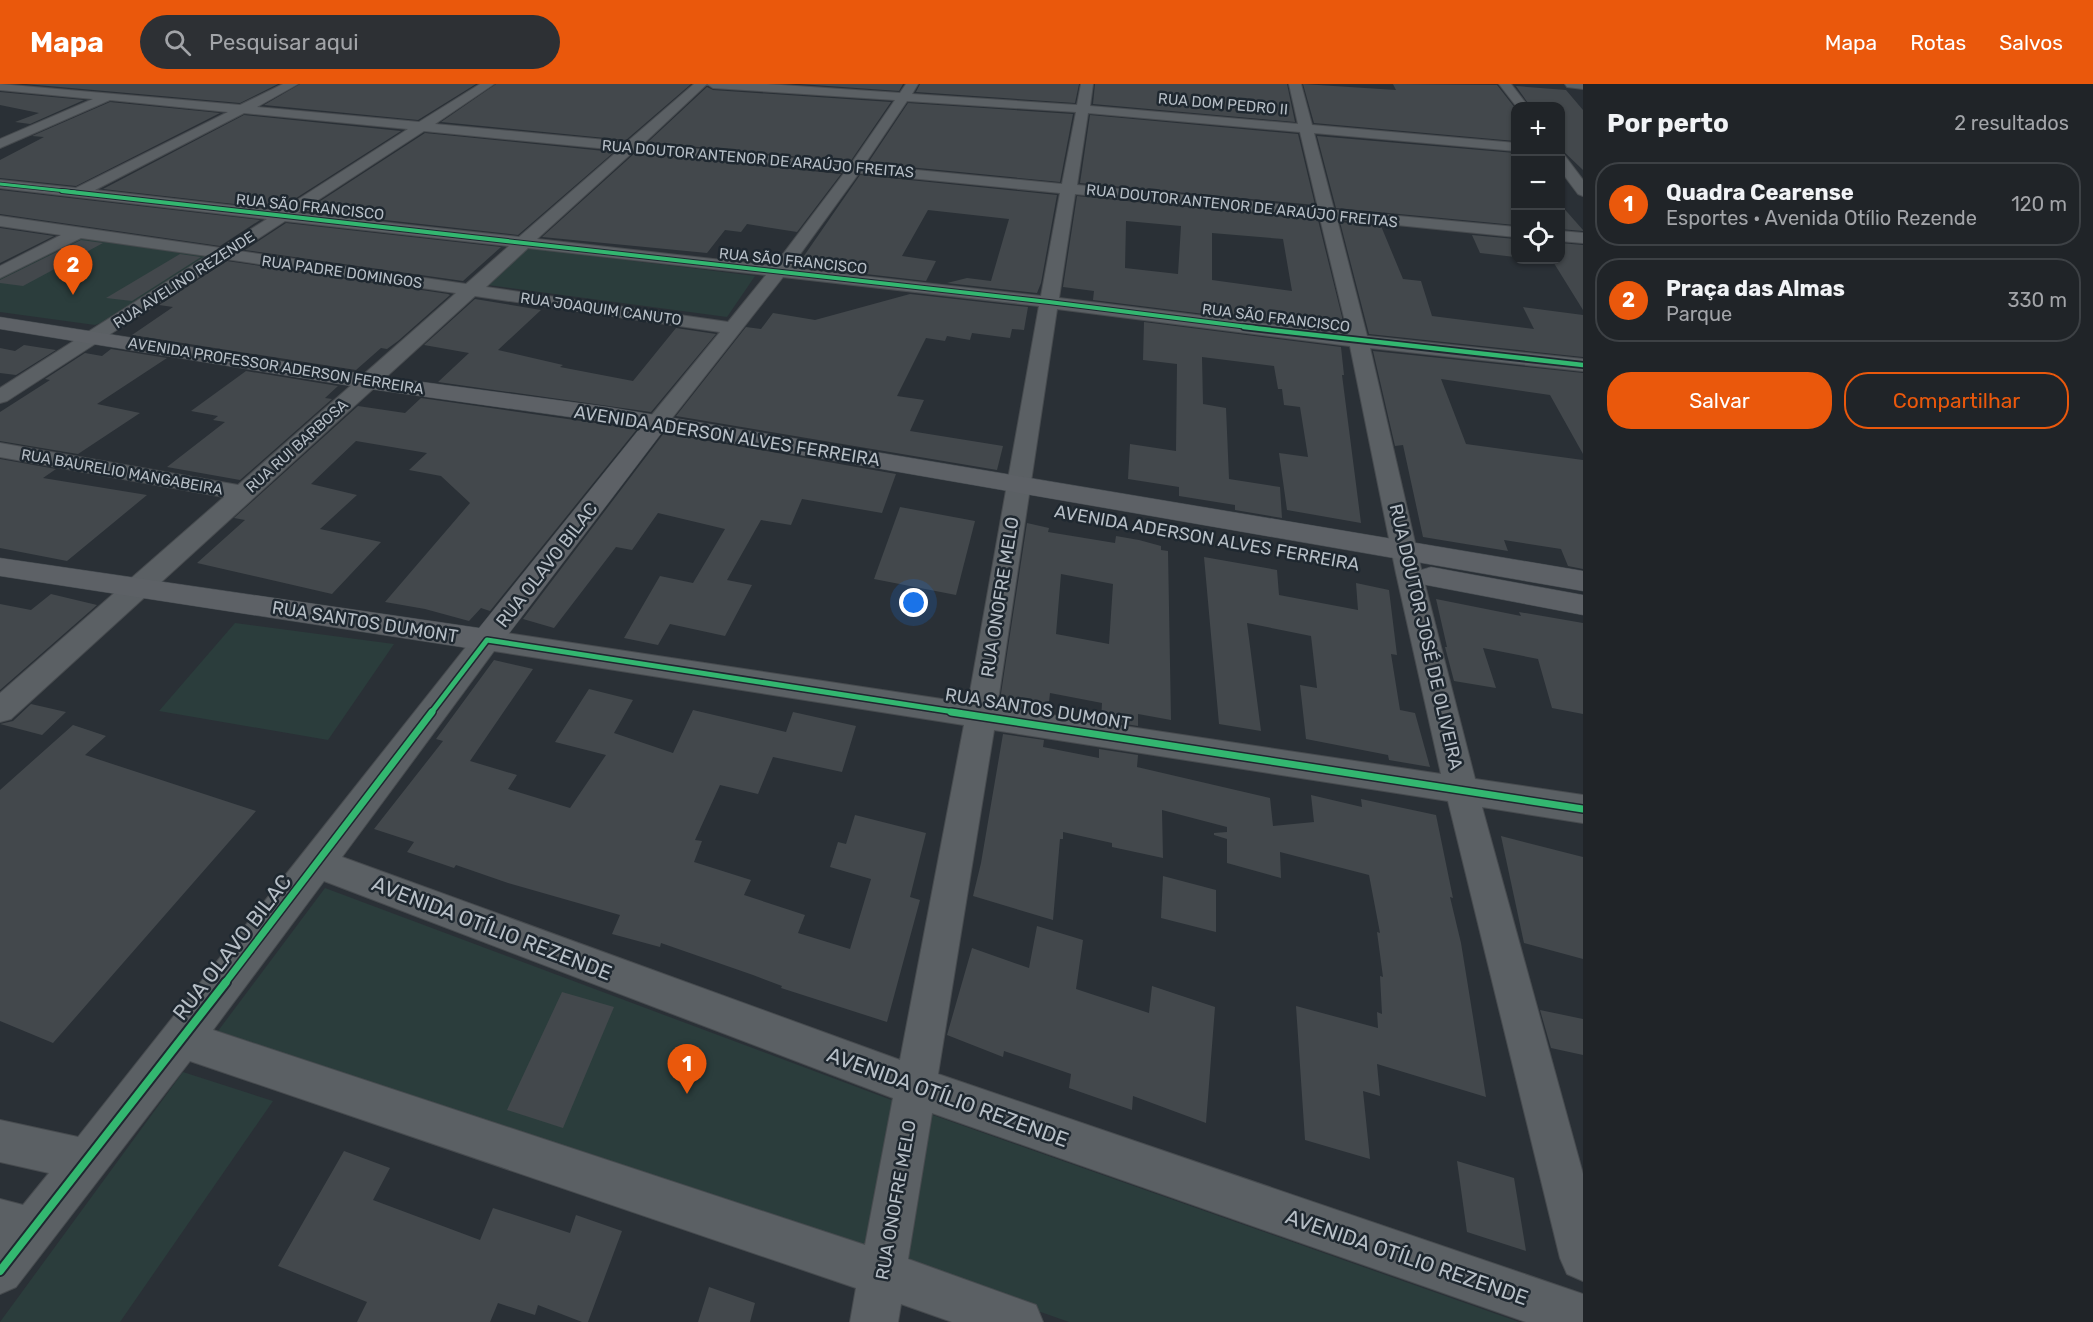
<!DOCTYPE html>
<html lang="pt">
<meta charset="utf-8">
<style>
body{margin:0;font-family:Rubik,sans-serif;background:#2d3034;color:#f1f3f6}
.controls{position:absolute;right:18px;top:18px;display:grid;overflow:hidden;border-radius:12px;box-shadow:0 2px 4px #0004}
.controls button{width:54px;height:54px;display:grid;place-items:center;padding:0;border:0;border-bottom:2px solid #3d4145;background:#202428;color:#f1f3f6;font:30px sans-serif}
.you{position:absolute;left:914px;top:519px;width:21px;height:21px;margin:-15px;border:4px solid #fff;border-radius:50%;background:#1a73e8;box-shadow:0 0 0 9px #1a73e833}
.badge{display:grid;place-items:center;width:39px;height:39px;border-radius:50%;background:#ea580c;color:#fff;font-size:20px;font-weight:700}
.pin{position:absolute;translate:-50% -50px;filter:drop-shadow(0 2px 3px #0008)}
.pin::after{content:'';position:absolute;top:32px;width:21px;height:18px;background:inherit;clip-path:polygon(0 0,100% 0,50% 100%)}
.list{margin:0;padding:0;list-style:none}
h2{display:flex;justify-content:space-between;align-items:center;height:78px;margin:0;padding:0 24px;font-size:26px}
h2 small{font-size:20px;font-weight:400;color:#a2a4a8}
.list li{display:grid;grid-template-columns:39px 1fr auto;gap:18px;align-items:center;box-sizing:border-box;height:84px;margin:0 12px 12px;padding:0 12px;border:2px solid #3d4145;border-radius:24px}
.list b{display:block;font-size:22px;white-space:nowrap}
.list p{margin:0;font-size:20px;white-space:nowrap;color:#a2a4a8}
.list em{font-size:20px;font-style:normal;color:#a2a4a8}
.actions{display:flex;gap:12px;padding:18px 24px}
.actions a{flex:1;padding:14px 0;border:2px solid #ea580c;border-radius:24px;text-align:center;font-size:21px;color:#ea580c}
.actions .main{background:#ea580c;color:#fff}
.icon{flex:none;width:33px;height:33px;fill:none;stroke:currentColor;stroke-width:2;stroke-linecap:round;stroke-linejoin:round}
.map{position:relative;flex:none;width:1583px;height:1238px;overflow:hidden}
header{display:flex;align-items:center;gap:36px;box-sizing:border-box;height:84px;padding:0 30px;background:#ea580c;color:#fff}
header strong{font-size:28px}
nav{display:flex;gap:33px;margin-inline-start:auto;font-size:21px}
.search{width:420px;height:54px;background:#2d3034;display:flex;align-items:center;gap:15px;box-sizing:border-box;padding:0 21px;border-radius:33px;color:#a2a4a8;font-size:22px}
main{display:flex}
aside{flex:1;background:#202428}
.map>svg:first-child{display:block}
.green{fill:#2b3d3c}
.building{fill:#43484c;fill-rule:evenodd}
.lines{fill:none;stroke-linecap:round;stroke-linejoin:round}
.minor-casing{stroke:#474b4f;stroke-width:2}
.primary-casing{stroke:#454b50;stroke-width:1}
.minor{fill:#5b6064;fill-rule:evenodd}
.primary{fill:#5d6166;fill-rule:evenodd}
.cycleway-far5-casing{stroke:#1f2830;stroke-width:4.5}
.cycleway-far4-casing{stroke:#1f2830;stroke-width:6}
.cycleway-far3-casing{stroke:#1f2830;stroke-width:8}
.cycleway-far2-casing{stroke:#1f2830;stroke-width:8}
.cycleway-far1-casing{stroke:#1f2830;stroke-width:10}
.cycleway-casing{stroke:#1f2830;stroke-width:12}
.cycleway-far5{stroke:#33b770;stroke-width:3}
.cycleway-far4{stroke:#33b770;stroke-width:4}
.cycleway-far3{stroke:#33b770;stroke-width:4.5}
.cycleway-far2{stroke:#33b770;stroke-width:5}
.cycleway-far1{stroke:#33b770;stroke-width:7}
.cycleway{stroke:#33b770;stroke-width:8}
.labels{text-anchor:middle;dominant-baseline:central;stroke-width:5;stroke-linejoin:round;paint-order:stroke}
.far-street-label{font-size:15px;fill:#b6bec6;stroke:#1f2830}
.street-label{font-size:18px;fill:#b6bec6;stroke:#1f2830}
.near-street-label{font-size:21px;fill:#b6bec6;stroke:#1f2830}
</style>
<header>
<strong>Mapa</strong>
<div class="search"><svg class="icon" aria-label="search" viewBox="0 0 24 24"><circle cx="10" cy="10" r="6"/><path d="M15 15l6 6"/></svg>Pesquisar aqui</div>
<nav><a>Mapa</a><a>Rotas</a><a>Salvos</a></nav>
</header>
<main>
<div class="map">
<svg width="1583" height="1238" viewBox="0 0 1583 1238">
<rect width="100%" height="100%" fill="#2a3036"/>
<!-- green -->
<g class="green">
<path d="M 77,153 L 208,171 L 106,237 L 95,241 L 0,228 L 0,194 Z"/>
<path d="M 528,164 L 755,192 L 727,233 L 488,201 Z"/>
<path d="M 235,539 L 394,560 L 328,656 L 159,627 Z"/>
<path d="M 325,804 L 910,1023 L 1519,1238 L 1069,1238 L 890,1175 L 218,947 Z"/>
<path d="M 183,988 L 273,1017 L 120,1238 L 0,1238 Z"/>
</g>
<!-- building -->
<g class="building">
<path d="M 26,0 L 278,0 L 240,19 Z"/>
<path d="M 300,0 L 476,0 L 418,36 L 264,21 Z"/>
<path d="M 496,0 L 691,0 L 626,56 L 441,38 Z"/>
<path d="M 800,0 L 903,0 L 899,7 Z"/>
<path d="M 920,0 L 1079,0 L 1075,19 L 916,8 Z"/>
<path d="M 1095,0 L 1287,0 L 1295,38 L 1093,20 Z"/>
<path d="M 1303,0 L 1396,6 L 1393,0 L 1497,1 L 1515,24 L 1515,57 L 1314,39 Z"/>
<path d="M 1516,2 L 1566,6 L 1583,26 L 1583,86 L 1560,64 L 1560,22 L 1530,22 Z"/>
<path d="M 707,3 L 713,6 L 891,18 L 850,78 L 648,58 Z"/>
<path d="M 0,8 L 84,16 L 30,40 L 15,38 L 39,29 L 0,21 Z"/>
<path d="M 110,18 L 220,29 L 76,102 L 0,94 L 0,76 L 44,53 L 32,52 Z"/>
<path d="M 908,19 L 1073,30 L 1060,98 L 868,79 Z"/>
<path d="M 244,31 L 401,47 L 279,125 L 103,105 Z"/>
<path d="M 1090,31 L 1298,50 L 1315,121 L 1080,99 Z"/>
<path d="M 425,49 L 614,68 L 518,151 L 305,127 Z"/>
<path d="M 1317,52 L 1515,69 L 1515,141 L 1336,124 Z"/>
<path d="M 635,69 L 841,90 L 797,148 L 747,140 L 741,148 L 725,146 L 707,169 L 542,153 Z"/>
<path d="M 860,91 L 1057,111 L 1041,199 L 1037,209 L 947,199 L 967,194 L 991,197 L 1009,135 L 928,126 L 902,172 L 936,177 L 926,197 L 797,182 Z"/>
<path d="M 0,106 L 260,136 L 220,162 L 0,130 Z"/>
<path d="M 1077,112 L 1318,136 L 1344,241 L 1339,242 L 1339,247 L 1093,216 L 1094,207 L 1063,203 ZM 1126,137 L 1181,142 L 1178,190 L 1125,184 ZM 1212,149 L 1283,155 L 1292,207 L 1212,196 Z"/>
<path d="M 1560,120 L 1583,146 L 1583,147 L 1560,145 Z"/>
<path d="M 1340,138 L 1381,142 L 1403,195 L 1421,197 L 1432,232 L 1534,245 L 1523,223 L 1583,231 L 1583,273 L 1369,250 Z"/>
<path d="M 286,139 L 501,163 L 463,197 L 245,166 Z"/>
<path d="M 0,144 L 54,152 L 0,179 Z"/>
<path d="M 1472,151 L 1515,155 L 1515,173 L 1480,169 Z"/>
<path d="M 81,156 L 103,159 L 23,202 L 0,199 L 0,196 Z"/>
<path d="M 1560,159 L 1583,161 L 1583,226 L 1552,176 L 1560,176 Z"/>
<path d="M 180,170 L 201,173 L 132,217 L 106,214 Z"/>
<path d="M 227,177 L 448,210 L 450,211 L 398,257 L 387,265 L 381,264 L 356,286 L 132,251 L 173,223 L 159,221 Z"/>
<path d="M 910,210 L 1028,223 L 1024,246 L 1012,245 L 1010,254 L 972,249 L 970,256 L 947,252 L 945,257 L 926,254 L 897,312 L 924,316 L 910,347 L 1003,362 L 997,386 L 676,332 L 746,243 L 761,245 L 773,229 L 815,236 Z"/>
<path d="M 475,215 L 541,226 L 498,266 L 563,281 L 560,283 L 633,297 L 676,244 L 716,250 L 651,328 L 438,298 L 469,269 L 424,261 Z"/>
<path d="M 1144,238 L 1341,263 L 1344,291 L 1342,291 L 1361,439 L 1287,426 L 1279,369 L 1308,373 L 1300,323 L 1284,321 L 1282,305 L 1278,305 L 1274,282 L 1202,273 L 1203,320 L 1226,324 L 1229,395 L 1280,403 L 1282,434 L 1235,426 L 1235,421 L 1179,412 L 1179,403 L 1128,395 L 1130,360 L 1176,367 L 1177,280 L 1143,276 Z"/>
<path d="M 24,261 L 56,266 L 16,291 L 0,289 L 0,264 L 15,267 Z"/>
<path d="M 111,265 L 167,274 L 97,320 L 140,329 L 78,370 L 0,357 L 0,328 L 50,296 L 45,295 L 85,269 L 102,272 Z"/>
<path d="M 1373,267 L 1583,289 L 1583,370 L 1550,311 L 1441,295 L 1466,360 L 1583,376 L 1583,485 L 1568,482 L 1561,465 L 1504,456 L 1508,467 L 1423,453 L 1403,361 L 1395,362 Z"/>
<path d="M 246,287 L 338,302 L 325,314 L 332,315 L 240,396 L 167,383 L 225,338 L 213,336 L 218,332 L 191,327 Z"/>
<path d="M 421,314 L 637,345 L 490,527 L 481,524 L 469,537 L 425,525 L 385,518 L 470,419 L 441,392 L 409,386 L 427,369 L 356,357 L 311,400 L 357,411 L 320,445 L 381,458 L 332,510 L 197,479 L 245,436 L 234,434 L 358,322 L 405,329 Z"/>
<path d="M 664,349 L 896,390 L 882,429 L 802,415 L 791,441 L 761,436 L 727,496 L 752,501 L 725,552 L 670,540 L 658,561 L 624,554 L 660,492 L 693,499 L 725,445 L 658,429 L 632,466 L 616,463 L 554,544 L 523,535 Z"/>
<path d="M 0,375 L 56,385 L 43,394 L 147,411 L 67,477 L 0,464 Z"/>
<path d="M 900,423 L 975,437 L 956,511 L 874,495 Z"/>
<path d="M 1027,439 L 1049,444 L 1048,448 L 1115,459 L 1116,452 L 1139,456 L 1161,462 L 1161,466 L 1168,467 L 1171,636 L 1138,630 L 1138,642 L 1101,636 L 1102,619 L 1050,609 L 1048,628 L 1007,622 L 1008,618 L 1000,616 ZM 1061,490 L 1113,500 L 1109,560 L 1056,550 Z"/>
<path d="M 1204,473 L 1277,486 L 1279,511 L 1358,526 L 1356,499 L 1389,506 L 1397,571 L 1391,570 L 1400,626 L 1415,629 L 1430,683 L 1389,676 L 1388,671 L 1306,655 L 1300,601 L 1317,604 L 1311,552 L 1247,539 L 1261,647 L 1219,640 Z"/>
<path d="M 51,510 L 97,521 L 0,606 L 0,520 L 31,526 Z"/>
<path d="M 1436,515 L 1521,532 L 1519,528 L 1583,539 L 1583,630 L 1552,624 L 1538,575 L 1483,564 L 1496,604 L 1454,597 L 1445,563 L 1447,563 Z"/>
<path d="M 494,576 L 533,585 L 470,677 L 517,691 L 508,705 L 570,724 L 606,671 L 555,658 L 589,605 L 633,616 L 614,649 L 673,669 L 693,626 L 786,648 L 793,628 L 856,642 L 842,688 L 773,673 L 758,710 L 720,701 L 695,756 L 702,757 L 694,778 L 751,796 L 744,811 L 805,831 L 798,849 L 850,865 L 871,795 L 830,783 L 838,758 L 846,760 L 855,731 L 926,749 L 910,813 L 920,816 L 887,938 L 781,904 L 782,902 L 753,891 L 661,859 L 660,863 L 612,850 L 620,831 L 508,799 L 456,781 L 454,784 L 407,768 L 414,758 L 374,745 L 443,657 L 436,655 Z"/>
<path d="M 31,620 L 66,628 L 42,651 L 0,640 L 13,637 Z"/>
<path d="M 73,641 L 106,652 L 85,671 L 256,727 L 53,959 L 0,937 L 0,706 Z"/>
<path d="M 1003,650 L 1044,656 L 1043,663 L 1099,674 L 1099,665 L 1138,671 L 1137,683 L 1270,714 L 1273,742 L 1314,738 L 1311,711 L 1362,723 L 1361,715 L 1436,731 L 1453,814 L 1450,813 L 1461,859 L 1486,1013 L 1377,980 L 1380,1012 L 1363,1007 L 1370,1075 L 1305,1056 L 1296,922 L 1378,944 L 1377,928 L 1382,930 L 1380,892 L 1383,893 L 1377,848 L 1380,849 L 1369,791 L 1280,768 L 1281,794 L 1227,779 L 1227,755 L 1214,751 L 1214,749 L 1227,748 L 1227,743 L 1162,726 L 1163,774 L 1112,763 L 1112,759 L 1063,748 L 1063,755 L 1060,755 L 1053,836 L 973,812 L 981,779 Z"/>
<path d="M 1501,752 L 1583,773 L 1583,875 L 1524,859 Z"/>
<path d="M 1163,792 L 1216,806 L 1216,848 L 1161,834 Z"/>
<path d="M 1037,842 L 1083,856 L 1076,905 L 1149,929 L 1152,902 L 1215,923 L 1206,1039 L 1133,1012 L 1132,1026 L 1069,1004 L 1071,990 L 1004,967 L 1003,973 L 947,951 L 972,864 L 1029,884 Z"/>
<path d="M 562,908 L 614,923 L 563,1044 L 507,1026 Z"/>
<path d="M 1540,926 L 1583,935 L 1583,971 L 1551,964 Z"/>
<path d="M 344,1067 L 390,1084 L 373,1116 L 480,1156 L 493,1124 L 570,1149 L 576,1131 L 622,1147 L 588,1238 L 582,1238 L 538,1221 L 535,1231 L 498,1219 L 490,1238 L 357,1238 L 367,1218 L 278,1182 Z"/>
<path d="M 1457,1077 L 1514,1094 L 1526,1167 L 1467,1148 Z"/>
<path d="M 709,1203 L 755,1219 L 750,1238 L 698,1238 Z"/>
</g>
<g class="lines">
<!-- minor casing -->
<g class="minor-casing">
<g id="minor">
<path d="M 0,0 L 240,21 L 283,0 L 298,0 L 257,23 L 419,38 L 480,0 L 494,0 L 435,40 L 627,58 L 694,0 L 767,0 L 900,9 L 906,0 L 918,0 L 912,10 L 1077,21 L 1081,0 L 1093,0 L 1090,22 L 1298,40 L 1289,0 L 1301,0 L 1312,41 L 1516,59 L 1516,67 L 1314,49 L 1334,126 L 1516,143 L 1516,153 L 1337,135 L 1367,252 L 1583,275 L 1583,287 L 1370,264 L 1422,489 L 1475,695 L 1583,711 L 1583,739 L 1482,723 L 1583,1090 L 1583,1197 L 1567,1190 L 1560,1174 L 1448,717 L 994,646 L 938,990 L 1583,1210 L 1583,1238 L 1526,1238 L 932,1029 L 908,1175 L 1036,1221 L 1043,1238 L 952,1238 L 901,1220 L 898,1238 L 850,1238 L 856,1204 L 190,977 L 16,1203 L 0,1210 L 0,1115 L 23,1121 L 49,1089 L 0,1078 L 0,1036 L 78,1053 L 477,549 L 487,546 L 968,619 L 1039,222 L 783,193 L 665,343 L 657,345 L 649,343 L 646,338 L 720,248 L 475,212 L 11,635 L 0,638 L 0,609 L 224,413 L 0,373 L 0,359 L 238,401 L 456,209 L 226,175 L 7,317 L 0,319 L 0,304 L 207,172 L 81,154 L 0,194 L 0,182 L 61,151 L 0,142 L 0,132 L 221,164 L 267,135 L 0,104 L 0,96 L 76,104 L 228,28 L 110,16 L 0,64 L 0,55 L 93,15 L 0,6 ZM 707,0 L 713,4 L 895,16 L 851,80 L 643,60 ZM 907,17 L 1076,28 L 1062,100 L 864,81 ZM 244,29 L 408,45 L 280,127 L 95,106 ZM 1088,29 L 1300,48 L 1318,124 L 1077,101 ZM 424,47 L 619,66 L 519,153 L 298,129 ZM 634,67 L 845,88 L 774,182 L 537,155 ZM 859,89 L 1060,109 L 1041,212 L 790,184 ZM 1075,110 L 1320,134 L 1348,250 L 1059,214 ZM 285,137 L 509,162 L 466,200 L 239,167 ZM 528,164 L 766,191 L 728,238 L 486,203 ZM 1057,225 L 1350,262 L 1396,489 L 1441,690 L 997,623 ZM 494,567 L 964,641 L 900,976 L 342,773 ZM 324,797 L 893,1014 L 865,1161 L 213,946 Z"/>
<path d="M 1499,0 L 1511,0 L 1528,22 L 1516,22 Z"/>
<path d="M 1565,0 L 1583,0 L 1583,5 L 1567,3 Z"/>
<path d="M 1560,71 L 1565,72 L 1583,96 L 1583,112 L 1578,110 L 1560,86 Z"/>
<path d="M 1560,147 L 1583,149 L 1583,159 L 1560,157 Z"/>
</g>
</g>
<!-- primary casing -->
<g class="primary-casing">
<g id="primary">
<path d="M 0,233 L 370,291 L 608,323 L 1583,487 L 1583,507 L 663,347 L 498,564 L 487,567 L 0,492 L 0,474 L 479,544 L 641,343 L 370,305 L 0,245 Z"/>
<path d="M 1431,483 L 1583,511 L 1583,531 L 1421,500 L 1417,493 L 1421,486 Z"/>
</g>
</g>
<!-- minor -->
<use href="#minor" class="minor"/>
<!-- primary -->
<use href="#primary" class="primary"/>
<!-- cycleway-far5 casing -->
<g class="cycleway-far5-casing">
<path id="cycleway-far5" d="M 0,100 L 75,108"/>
</g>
<!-- cycleway-far4 casing -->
<g class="cycleway-far4-casing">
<path id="cycleway-far4" d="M 62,107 L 1049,218 L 1256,244"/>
</g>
<!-- cycleway-far3 casing -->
<g class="cycleway-far3-casing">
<path id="cycleway-far3" d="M 1244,243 L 1583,281"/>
</g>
<!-- cycleway-far2 casing -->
<g class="cycleway-far2-casing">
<path id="cycleway-far2" d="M 431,629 L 487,556 L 961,629"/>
</g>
<!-- cycleway-far1 casing -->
<g class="cycleway-far1-casing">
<g id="cycleway-far1">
<path d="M 951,628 L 1583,725"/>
<path d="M 225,899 L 432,628"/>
</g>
</g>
<!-- cycleway casing -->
<g class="cycleway-casing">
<path id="cycleway" d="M 0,1187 L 226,898"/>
</g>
<!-- cycleway-far5 -->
<use href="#cycleway-far5" class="cycleway-far5"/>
<!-- cycleway-far4 -->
<use href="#cycleway-far4" class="cycleway-far4"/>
<!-- cycleway-far3 -->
<use href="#cycleway-far3" class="cycleway-far3"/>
<!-- cycleway-far2 -->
<use href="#cycleway-far2" class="cycleway-far2"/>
<!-- cycleway-far1 -->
<use href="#cycleway-far1" class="cycleway-far1"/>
<!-- cycleway -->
<use href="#cycleway" class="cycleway"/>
</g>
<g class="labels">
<!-- far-street labels -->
<g class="far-street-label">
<text transform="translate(1223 20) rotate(5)">RUA DOM PEDRO II</text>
<text transform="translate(758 75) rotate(5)">RUA DOUTOR ANTENOR DE ARAÚJO FREITAS</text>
<text transform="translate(1242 122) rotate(6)">RUA DOUTOR ANTENOR DE ARAÚJO FREITAS</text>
<text transform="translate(310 123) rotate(6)">RUA SÃO FRANCISCO</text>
<text transform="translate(793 177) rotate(6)">RUA SÃO FRANCISCO</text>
<text transform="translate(342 188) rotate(8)">RUA PADRE DOMINGOS</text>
<text transform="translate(184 196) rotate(-33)">RUA AVELINO REZENDE</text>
<text transform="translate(601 225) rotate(8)">RUA JOAQUIM CANUTO</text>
<text transform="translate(1276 234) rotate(7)">RUA SÃO FRANCISCO</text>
<text transform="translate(276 282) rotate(9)">AVENIDA PROFESSOR ADERSON FERREIRA</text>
<text transform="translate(297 362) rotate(-42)">RUA RUI BARBOSA</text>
<text transform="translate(122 388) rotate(10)">RUA BAURELIO MANGABEIRA</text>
</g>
<!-- street labels -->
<g class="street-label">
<text transform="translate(727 352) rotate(9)">AVENIDA ADERSON ALVES FERREIRA</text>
<text transform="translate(1207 454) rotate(10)">AVENIDA ADERSON ALVES FERREIRA</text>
<text transform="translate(547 481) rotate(-52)">RUA OLAVO BILAC</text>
<text transform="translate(1000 513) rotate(-81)">RUA ONOFRE MELO</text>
<text transform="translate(365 538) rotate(9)">RUA SANTOS DUMONT</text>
<text transform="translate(1426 553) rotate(77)">RUA DOUTOR JOSÉ DE OLIVEIRA</text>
<text transform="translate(1038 625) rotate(9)">RUA SANTOS DUMONT</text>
<text transform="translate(896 1116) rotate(-80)">RUA ONOFRE MELO</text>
</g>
<!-- near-street labels -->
<g class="near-street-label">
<text transform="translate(492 844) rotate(21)">AVENIDA OTÍLIO REZENDE</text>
<text transform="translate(232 863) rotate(-52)">RUA OLAVO BILAC</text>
<text transform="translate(948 1013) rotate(20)">AVENIDA OTÍLIO REZENDE</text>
<text transform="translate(1407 1173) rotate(19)">AVENIDA OTÍLIO REZENDE</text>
</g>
</g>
</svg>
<div class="controls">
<button>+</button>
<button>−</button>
<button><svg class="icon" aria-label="locate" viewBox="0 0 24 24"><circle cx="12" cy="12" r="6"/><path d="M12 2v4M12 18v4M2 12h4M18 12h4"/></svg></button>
</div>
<div class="you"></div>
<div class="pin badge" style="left:687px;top:1010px">1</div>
<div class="pin badge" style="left:73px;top:211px">2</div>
</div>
<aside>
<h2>Por perto<small>2 resultados</small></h2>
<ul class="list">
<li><span class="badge">1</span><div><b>Quadra Cearense</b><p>Esportes · Avenida Otílio Rezende</p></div><em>120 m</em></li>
<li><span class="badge">2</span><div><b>Praça das Almas</b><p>Parque</p></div><em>330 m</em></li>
</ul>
<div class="actions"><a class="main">Salvar</a><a>Compartilhar</a></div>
</aside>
</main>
